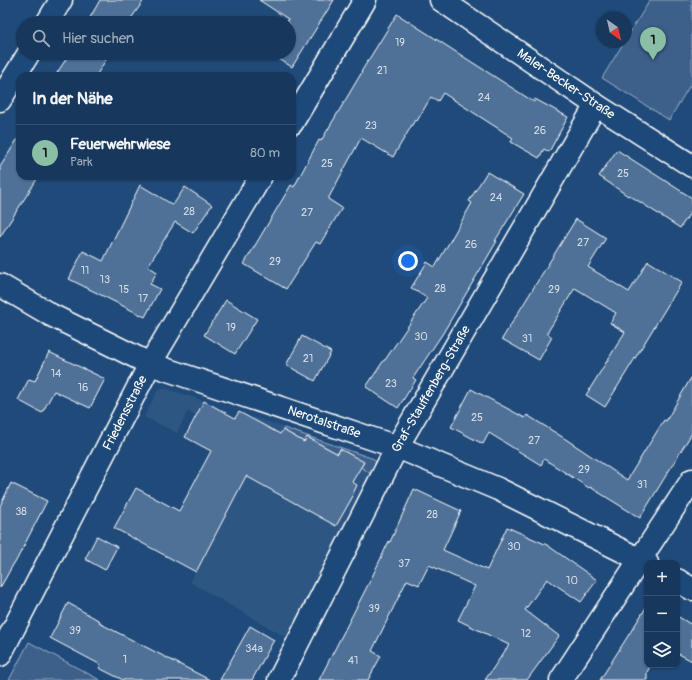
<!DOCTYPE html>
<html lang="de">
<meta charset="utf-8">
<style>
body{margin:0;font-family:Pangolin,sans-serif;background:#203f62;color:#f1f3f6}
.controls{position:absolute;right:12px;bottom:12px;display:grid;overflow:hidden;border-radius:8px;box-shadow:0 1px 3px #0004}
.controls button{width:36px;height:36px;display:grid;place-items:center;padding:0;border:0;border-bottom:1px solid #365272;background:#17385c;color:#f1f3f6;font:20px sans-serif}
.compass{position:absolute;left:596px;top:12px;width:36px;height:36px;border-radius:50%;background:#17385c;box-shadow:0 1px 3px #0004;rotate:146deg}
.you{position:absolute;left:408px;top:261px;width:14px;height:14px;margin:-10px;border:3px solid #fff;border-radius:50%;background:#1a73e8;box-shadow:0 0 0 6px #1a73e833}
.badge{display:grid;place-items:center;width:26px;height:26px;border-radius:50%;background:#8abfa5;color:#111;font-size:13px;font-weight:700}
.pin{position:absolute;translate:-50% -33px;filter:drop-shadow(0 1px 2px #0008)}
.pin::after{content:'';position:absolute;top:21px;width:14px;height:12px;background:inherit;clip-path:polygon(0 0,100% 0,50% 100%)}
.list{margin:0;padding:0;list-style:none}
h2{display:flex;justify-content:space-between;align-items:center;height:52px;margin:0;padding:0 16px;font-size:17px}
h2 small{font-size:13px;font-weight:400;color:#9eacbb}
.list li{display:grid;grid-template-columns:26px 1fr auto;gap:12px;align-items:center;box-sizing:border-box;height:56px;padding:0 16px;border-top:1px solid #365272}
.list b{display:block;font-size:15px;white-space:nowrap}
.list p{margin:0;font-size:13px;white-space:nowrap;color:#9eacbb}
.list em{font-size:13px;font-style:normal;color:#9eacbb}
.icon{flex:none;width:22px;height:22px;fill:none;stroke:currentColor;stroke-width:2;stroke-linecap:round;stroke-linejoin:round}
.map{position:relative;flex:none;width:692px;height:680px;overflow:hidden}
.search{position:absolute;background:#17385c;box-shadow:0 1px 3px #0004;left:16px;top:16px;width:280px;height:44px;display:flex;align-items:center;gap:10px;box-sizing:border-box;padding:0 14px;border-radius:22px;color:#9eacbb;font-size:15px}
.panel{position:absolute;background:#17385c;box-shadow:0 1px 3px #0004;left:16px;top:72px;width:280px;height:108px;border-radius:12px}
.map>svg:first-child{display:block}
.built{fill:#2e5683}
.green{fill:#3c618b;stroke:#9eb0c5}
.building{fill:#507197;stroke:#fff}
.lines{fill:none;stroke-linecap:round;stroke-linejoin:round}
.street-casing{stroke:#fff;stroke-width:25}
.street{stroke:#1f4a7a;stroke-width:22}
.labels{text-anchor:middle;dominant-baseline:central;stroke-width:3.5;stroke-linejoin:round;paint-order:stroke}
.number-label{font-size:11px;fill:#d3dce5}
.street-label{font-size:13px;fill:#fff;stroke:#1f4a7a}
</style>
<div class="map">
<svg width="692" height="680" viewBox="0 0 692 680">
<rect width="100%" height="100%" fill="#1f4a7a"/>
<filter id="ink" filterUnits="userSpaceOnUse"><feTurbulence type="fractalNoise" baseFrequency=".025" numOctaves="2"/><feDisplacementMap in="SourceGraphic" scale="8" xChannelSelector="R" yChannelSelector="G"/><feConvolveMatrix kernelMatrix="1 2 1 2 8 2 1 2 1" color-interpolation-filters="sRGB"/></filter>
<g filter="url(#ink)">
<!-- built -->
<path class="built" d="M 164,388 L 204,401 L 235,417 L 239,412 L 252,419 L 254,417 L 374,459 L 376,461 L 376,463 L 333,558 L 289,639 L 190,582 L 240,487 L 203,467 L 211,451 L 185,437 L 196,415 L 188,411 L 177,433 L 144,417 L 158,390 Z"/>
<!-- green -->
<g class="green">
<path d="M 650,0 L 692,0 L 692,82 L 669,120 L 602,78 L 624,42 L 626,42 L 626,39 Z"/>
<path d="M 284,428 L 374,459 L 376,463 L 371,474 L 361,467 L 364,463 L 340,449 L 338,454 L 307,437 L 304,442 L 283,430 Z"/>
<path d="M 29,642 L 100,680 L 9,680 Z"/>
</g>
<!-- building -->
<g class="building">
<path d="M 100,0 L 144,0 L 128,23 L 87,23 Z"/>
<path d="M 259,0 L 334,0 L 292,67 L 269,53 L 289,53 L 289,23 L 286,23 L 288,19 Z"/>
<path d="M 397,14 L 534,102 L 535,99 L 568,117 L 549,152 L 544,149 L 539,158 L 511,142 L 513,138 L 443,93 L 438,101 L 431,97 L 417,121 L 415,120 L 393,157 L 361,138 L 328,199 L 342,208 L 320,244 L 316,242 L 286,289 L 244,264 L 291,185 L 294,187 L 319,140 L 321,141 L 362,72 L 361,72 Z"/>
<path d="M 70,53 L 110,53 L 96,76 L 55,76 Z"/>
<path d="M 20,135 L 20,176 L 39,176 L 0,237 L 0,167 Z"/>
<path d="M 617,150 L 692,198 L 692,210 L 680,228 L 629,195 L 628,196 L 599,176 Z"/>
<path d="M 487,172 L 524,194 L 495,241 L 497,241 L 443,333 L 413,378 L 416,380 L 398,408 L 366,387 L 384,360 L 385,360 L 427,298 L 411,288 L 427,262 L 435,267 L 472,203 L 469,201 Z"/>
<path d="M 140,185 L 173,205 L 185,187 L 212,205 L 193,233 L 175,222 L 148,266 L 157,272 L 150,284 L 160,289 L 145,317 L 69,279 L 83,251 L 103,261 Z"/>
<path d="M 576,219 L 606,238 L 588,267 L 629,292 L 648,261 L 682,282 L 605,407 L 586,395 L 625,332 L 610,323 L 616,313 L 575,288 L 547,333 L 552,337 L 539,360 L 502,339 Z"/>
<path d="M 226,300 L 257,319 L 235,354 L 204,335 Z"/>
<path d="M 302,336 L 331,352 L 315,381 L 286,365 Z"/>
<path d="M 49,352 L 105,379 L 90,408 L 54,391 L 42,413 L 18,400 L 29,379 L 35,381 Z"/>
<path d="M 692,376 L 692,433 L 640,518 L 590,487 L 589,488 L 544,459 L 541,465 L 489,433 L 483,444 L 451,427 L 471,389 L 525,418 L 527,415 L 564,438 L 627,480 L 664,420 L 666,421 Z"/>
<path d="M 204,401 L 235,418 L 239,412 L 280,434 L 283,430 L 304,442 L 307,437 L 338,454 L 340,449 L 364,462 L 352,482 L 357,485 L 352,496 L 353,496 L 336,526 L 246,476 L 196,572 L 114,528 L 136,488 L 179,511 L 211,451 L 185,437 Z"/>
<path d="M 11,483 L 47,501 L 15,563 L 14,563 L 0,588 L 0,506 Z"/>
<path d="M 414,489 L 461,511 L 443,550 L 487,570 L 507,527 L 547,545 L 597,580 L 581,602 L 547,579 L 525,610 L 559,636 L 527,680 L 485,680 L 509,645 L 458,620 L 475,586 L 429,565 L 419,585 L 407,580 L 372,651 L 381,656 L 368,680 L 319,680 L 371,579 L 389,541 L 390,542 Z"/>
<path d="M 97,536 L 117,547 L 105,570 L 85,559 Z"/>
<path d="M 68,603 L 100,621 L 99,623 L 210,680 L 123,680 L 99,668 L 101,665 L 50,638 Z"/>
<path d="M 647,606 L 647,665 L 651,665 L 647,672 L 647,680 L 600,680 Z"/>
<path d="M 677,616 L 692,625 L 692,661 L 677,653 Z"/>
<path d="M 250,626 L 274,640 L 252,680 L 220,680 Z"/>
</g>
<g class="lines">
<!-- street casing -->
<g class="street-casing">
<g id="street">
<path d="M 441,0 L 596,105 L 692,166"/>
<path d="M 47,23 L 61,0"/>
<path d="M 0,100 L 29,53"/>
<path d="M 292,123 L 365,0"/>
<path d="M 0,285 L 51,315 L 150,364 L 397,447 L 498,489 L 647,563"/>
<path d="M 677,580 L 692,589"/>
<path d="M 0,655 L 150,364 L 261,176"/>
<path d="M 279,680 L 397,447 L 596,105"/>
<path d="M 561,680 L 692,480"/>
</g>
</g>
<!-- street -->
<use href="#street" class="street"/>
</g>
</g>
<g class="labels">
<!-- number labels -->
<g class="number-label">
<text x="400" y="42">19</text>
<text x="382" y="70">21</text>
<text x="484" y="97">24</text>
<text x="371" y="125">23</text>
<text x="540" y="130">26</text>
<text x="327" y="163">25</text>
<text x="623" y="173">25</text>
<text x="496" y="197">24</text>
<text x="189" y="211">28</text>
<text x="307" y="212">27</text>
<text x="583" y="242">27</text>
<text x="471" y="244">26</text>
<text x="275" y="261">29</text>
<text x="85" y="270">11</text>
<text x="105" y="279">13</text>
<text x="440" y="288">28</text>
<text x="124" y="289">15</text>
<text x="554" y="289">29</text>
<text x="143" y="298">17</text>
<text x="231" y="327">19</text>
<text x="421" y="336">30</text>
<text x="527" y="338">31</text>
<text x="308" y="358">21</text>
<text x="56" y="373">14</text>
<text x="391" y="383">23</text>
<text x="83" y="387">16</text>
<text x="477" y="417">25</text>
<text x="534" y="440">27</text>
<text x="584" y="469">29</text>
<text x="642" y="484">31</text>
<text x="21" y="511">38</text>
<text x="432" y="514">28</text>
<text x="514" y="546">30</text>
<text x="404" y="563">37</text>
<text x="572" y="580">10</text>
<text x="374" y="608">39</text>
<text x="75" y="630">39</text>
<text x="526" y="633">12</text>
<text x="254" y="648">34a</text>
<text x="125" y="659">1</text>
<text x="353" y="660">41</text>
</g>
<!-- street labels -->
<g class="street-label">
<text transform="translate(566 84) rotate(34)">Maler-Becker-Straße</text>
<text transform="translate(431 389) rotate(-60)">Graf-Stauffenberg-Straße</text>
<text transform="translate(125 413) rotate(-63)">Friedensstraße</text>
<text transform="translate(324 422) rotate(19)">Nerotalstraße</text>
</g>
</g>
</svg>
<div class="controls">
<button>+</button>
<button>−</button>
<button><svg class="icon" aria-label="layers" viewBox="0 0 24 24"><path d="M12 4l9 5-9 5-9-5zM3 14l9 5 9-5"/></svg></button>
</div>
<svg class="compass" viewBox="-18 -18 36 36"><path d="M0-13l5 13h-10z" fill="#e53935"/><path d="M0 13l5-13h-10z" fill="#9eacbb"/></svg>
<div class="you"></div>
<div class="pin badge" style="left:653px;top:60px">1</div>
<div class="search"><svg class="icon" aria-label="search" viewBox="0 0 24 24"><circle cx="10" cy="10" r="6"/><path d="M15 15l6 6"/></svg>Hier suchen</div>
<section class="panel">
<h2>In der Nähe<small></small></h2>
<ul class="list">
<li><span class="badge">1</span><div><b>Feuerwehrwiese</b><p>Park</p></div><em>80 m</em></li>
</ul>
</section>
</div>
